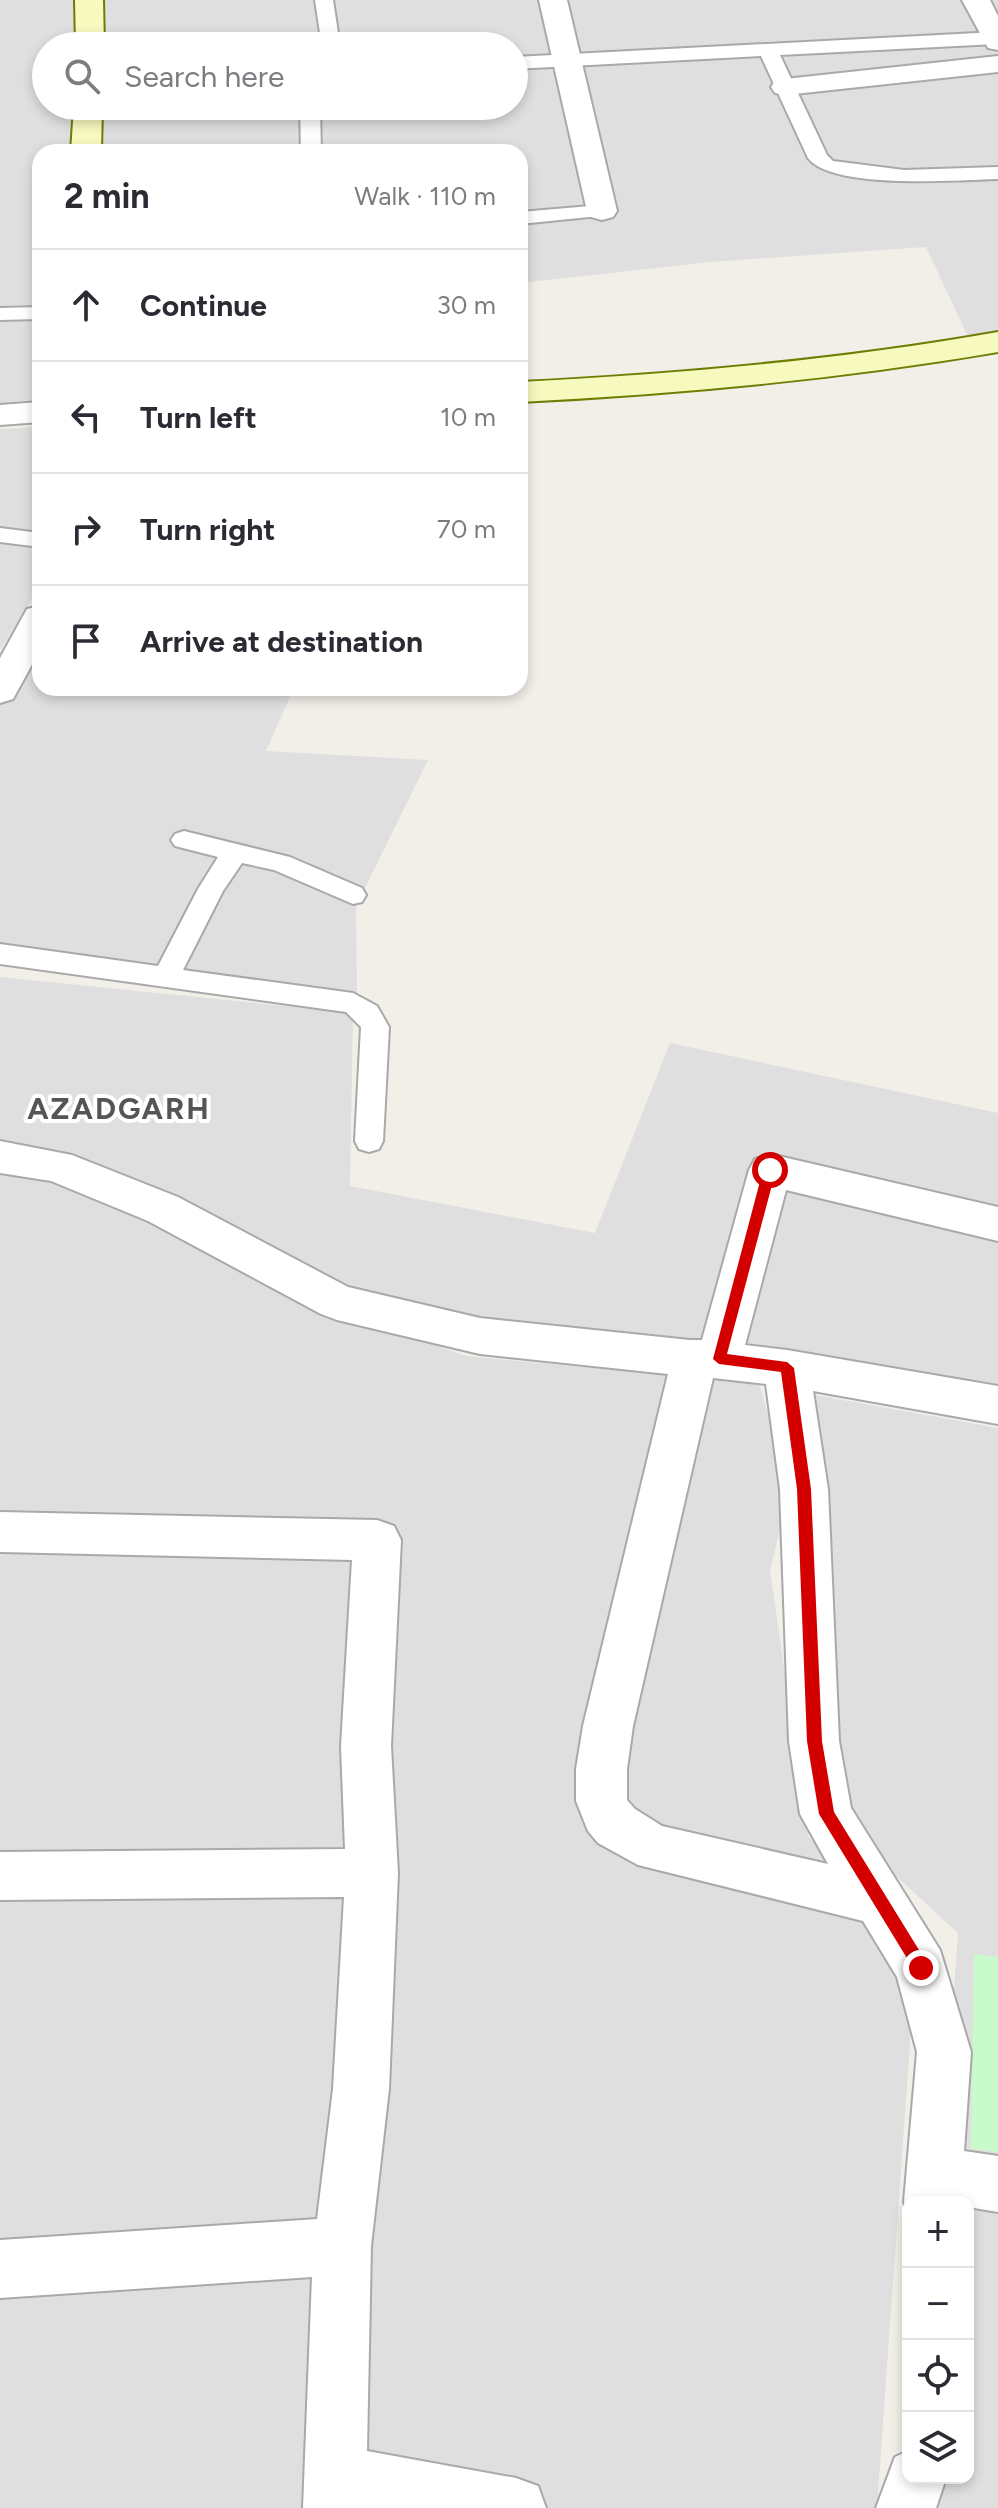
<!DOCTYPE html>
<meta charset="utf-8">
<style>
body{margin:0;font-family:Figtree,sans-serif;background:#f2f2f3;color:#2b2b33}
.controls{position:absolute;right:24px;bottom:24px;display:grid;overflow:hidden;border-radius:16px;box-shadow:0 4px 12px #0003}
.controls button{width:72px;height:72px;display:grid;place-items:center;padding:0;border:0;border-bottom:2px solid #e1e1e2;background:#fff;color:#2b2b33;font:40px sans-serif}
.stop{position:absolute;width:24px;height:24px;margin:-18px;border:6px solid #d40000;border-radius:50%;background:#fff}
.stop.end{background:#d40000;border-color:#fff;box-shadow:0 2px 8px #0008}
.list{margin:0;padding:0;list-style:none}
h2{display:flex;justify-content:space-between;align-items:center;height:104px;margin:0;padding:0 32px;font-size:34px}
h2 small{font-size:26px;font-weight:400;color:#7c7c81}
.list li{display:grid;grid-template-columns:52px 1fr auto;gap:24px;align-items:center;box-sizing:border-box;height:112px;padding:0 32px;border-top:2px solid #e1e1e2}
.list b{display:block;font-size:30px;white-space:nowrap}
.list em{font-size:26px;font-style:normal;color:#7c7c81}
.icon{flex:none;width:44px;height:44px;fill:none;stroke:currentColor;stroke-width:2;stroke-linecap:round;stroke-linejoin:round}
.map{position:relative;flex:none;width:998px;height:2508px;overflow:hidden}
.search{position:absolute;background:#fff;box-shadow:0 4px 12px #0003;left:32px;top:32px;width:496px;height:88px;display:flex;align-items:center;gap:20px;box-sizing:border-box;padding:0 28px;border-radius:44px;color:#7c7c81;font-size:30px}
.panel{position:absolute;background:#fff;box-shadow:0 4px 12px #0003;left:32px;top:144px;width:496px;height:552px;border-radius:24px}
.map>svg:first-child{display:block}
.residential{fill:#e0dfdf}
.park{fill:#c8facc}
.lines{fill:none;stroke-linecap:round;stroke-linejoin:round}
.lane-casing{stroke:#a9a9a9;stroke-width:4}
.street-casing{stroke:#a9a9a9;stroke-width:4}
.secondary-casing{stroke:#707d05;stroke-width:4}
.lane{fill:#fff;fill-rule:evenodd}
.street{fill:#fff;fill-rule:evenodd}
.secondary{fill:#f7fabf;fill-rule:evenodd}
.route{fill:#d40000}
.labels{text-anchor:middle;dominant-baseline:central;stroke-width:8;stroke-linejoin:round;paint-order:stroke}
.district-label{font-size:30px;font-weight:bold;letter-spacing:2px;fill:#555;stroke:#fff}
</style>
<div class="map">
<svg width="998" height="2508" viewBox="0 0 998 2508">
<rect width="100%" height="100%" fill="#f2efe9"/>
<!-- residential -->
<g class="residential">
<path d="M 0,0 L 80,0 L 81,46 L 46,46 L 46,106 L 79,106 L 75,152 L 40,152 L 40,409 L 0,411 Z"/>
<path d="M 102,0 L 998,0 L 998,336 L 970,341 L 926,247 L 710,262 L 520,283 L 520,152 L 102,152 L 103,106 L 514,106 L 514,46 L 104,46 Z"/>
<path d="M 40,427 L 40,586 L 0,650 L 0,429 Z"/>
<path d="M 40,628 L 40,688 L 294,688 L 266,751 L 428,760 L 356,906 L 357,996 L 0,953 L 0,693 Z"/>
<path d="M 0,977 L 353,1013 L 350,1186 L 595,1233 L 670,1043 L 998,1113 L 998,1395 L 480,1330 L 355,1290 L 70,1153 L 0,1144 Z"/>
<path d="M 0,1168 L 53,1177 L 154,1221 L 278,1291 L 466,1356 L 759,1384 L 790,1488 L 770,1570 L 808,1836 L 916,1959 L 877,2508 L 0,2508 Z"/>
<path d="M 804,1393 L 998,1428 L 998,2508 L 932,2508 L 933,2478 L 968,2478 L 968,2202 L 943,2145 L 958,1933 L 842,1826 Z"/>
</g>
<!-- park -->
<path class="park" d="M 974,1954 L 998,1957 L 998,2152 L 971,2149 Z"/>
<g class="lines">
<!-- lane casing -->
<g class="lane-casing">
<g id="lane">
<path d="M 315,0 L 333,0 L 340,46 L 322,46 Z"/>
<path d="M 996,32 L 996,44 L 780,55 L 827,155 L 833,161 L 904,170 L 998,167 L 998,179 C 958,180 832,190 808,158 L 761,56 L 514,69 L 514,57 Z"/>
<path d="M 300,106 L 320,106 L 321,152 L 301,152 Z"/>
<path d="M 602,205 L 612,211 L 609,215 L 520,224 L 520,212 Z"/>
<path d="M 40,307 L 40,319 L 0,320 L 0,308 Z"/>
<path d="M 0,528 L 40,533 L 40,547 L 0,542 Z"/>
<path d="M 184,831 L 290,857 L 362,888 L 366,895 L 362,902 L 353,904 L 274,870 L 242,863 L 223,891 L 183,970 L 353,993 L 377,1006 L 389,1027 L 383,1141 L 379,1149 L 369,1152 L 359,1149 L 355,1141 L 361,1027 L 346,1012 L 0,964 L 0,944 L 158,966 L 198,889 L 218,857 L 175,846 L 171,840 L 175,834 Z"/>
</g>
</g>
<!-- street casing -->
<g class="street-casing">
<g id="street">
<path d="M 539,0 L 567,0 L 617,211 L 613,217 L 602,220 L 591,217 L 587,211 Z"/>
<path d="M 962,0 L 990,0 L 998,16 L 998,50 L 988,48 Z"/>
<path d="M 998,56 L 998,72 L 785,95 L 775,93 L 771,87 L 775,81 L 785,79 Z"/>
<path d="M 40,402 L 40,422 L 0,425 L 0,405 Z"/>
<path d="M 40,606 L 40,650 L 13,699 L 0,703 L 0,658 L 27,609 Z"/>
<path d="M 0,1141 L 72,1155 L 178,1197 L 348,1287 L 480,1318 L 690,1340 L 702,1340 L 749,1170 L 755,1159 L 770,1154 L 998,1207 L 998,1241 L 786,1190 L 745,1345 L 787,1350 L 998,1386 L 998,1424 L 813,1391 L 828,1489 L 839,1741 L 851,1808 L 940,1950 L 971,2052 L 964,2151 L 998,2156 L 998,2212 L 968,2207 L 968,2202 L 908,2202 L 908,2213 L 904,2202 L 917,2052 L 897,1977 L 863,1921 L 638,1865 L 598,1843 L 588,1831 L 576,1801 L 576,1769 L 583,1726 L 668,1374 L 480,1354 L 337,1320 L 321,1314 L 148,1221 L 51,1181 L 0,1173 ZM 713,1378 L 766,1384 L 780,1489 L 789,1741 L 800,1814 L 828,1864 L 662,1826 L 635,1809 L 627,1800 L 627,1769 L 633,1726 Z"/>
<path d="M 0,1512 L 377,1520 L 394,1526 L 401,1540 L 391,1746 L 398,1873 L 389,2089 L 371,2246 L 367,2451 L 516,2478 L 538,2486 L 546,2508 L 303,2508 L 312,2277 L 0,2298 L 0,2240 L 317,2219 L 333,2089 L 344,1897 L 0,1900 L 0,1852 L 345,1849 L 341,1746 L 352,1560 L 0,1552 Z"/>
<path d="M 908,2451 L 908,2478 L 946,2478 L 936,2508 L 876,2508 L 895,2457 Z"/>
</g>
</g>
<!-- secondary casing -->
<g class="secondary-casing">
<g id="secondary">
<path d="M 75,0 L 103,0 L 104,46 L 76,46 Z"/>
<path d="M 74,106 L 102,106 L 101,152 L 71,152 Z"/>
<path d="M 998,332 L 998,352 C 840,379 681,394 520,402 L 520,382 C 681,374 840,360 998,332 Z"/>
</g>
</g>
<!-- lane -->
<use href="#lane" class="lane"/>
<!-- street -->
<use href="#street" class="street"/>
<!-- secondary -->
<use href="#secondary" class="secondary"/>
</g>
<!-- route -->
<path class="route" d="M 770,1165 L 776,1170 L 727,1354 L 787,1362 L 794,1368 L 811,1489 L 822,1741 L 834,1812 L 927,1963 L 929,1968 L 921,1975 L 916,1973 L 819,1814 L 807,1741 L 797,1489 L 781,1372 L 719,1364 L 713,1359 L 763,1170 Z"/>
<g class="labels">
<!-- district labels -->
<g class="district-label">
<text x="119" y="1108">AZADGARH</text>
</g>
</g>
</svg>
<div class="controls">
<button>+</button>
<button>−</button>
<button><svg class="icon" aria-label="locate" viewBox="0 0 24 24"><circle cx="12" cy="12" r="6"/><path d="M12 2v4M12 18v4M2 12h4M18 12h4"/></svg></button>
<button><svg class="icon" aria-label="layers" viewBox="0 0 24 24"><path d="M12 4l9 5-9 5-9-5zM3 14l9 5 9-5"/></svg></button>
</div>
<div class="stop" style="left:770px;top:1170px"></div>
<div class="stop end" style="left:921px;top:1968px"></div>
<div class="search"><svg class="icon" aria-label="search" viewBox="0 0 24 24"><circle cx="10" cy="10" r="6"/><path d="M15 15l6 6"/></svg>Search here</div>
<section class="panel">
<h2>2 min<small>Walk · 110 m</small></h2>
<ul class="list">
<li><svg class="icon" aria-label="ahead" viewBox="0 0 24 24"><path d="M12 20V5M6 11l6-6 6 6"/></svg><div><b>Continue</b></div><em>30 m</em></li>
<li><svg class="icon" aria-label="left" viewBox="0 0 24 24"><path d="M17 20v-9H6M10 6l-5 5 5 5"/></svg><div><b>Turn left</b></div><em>10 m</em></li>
<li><svg class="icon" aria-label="right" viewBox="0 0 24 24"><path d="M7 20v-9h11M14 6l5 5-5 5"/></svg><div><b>Turn right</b></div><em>70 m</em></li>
<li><svg class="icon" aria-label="arrive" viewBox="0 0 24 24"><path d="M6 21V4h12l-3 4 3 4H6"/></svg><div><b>Arrive at destination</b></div></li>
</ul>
</section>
</div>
